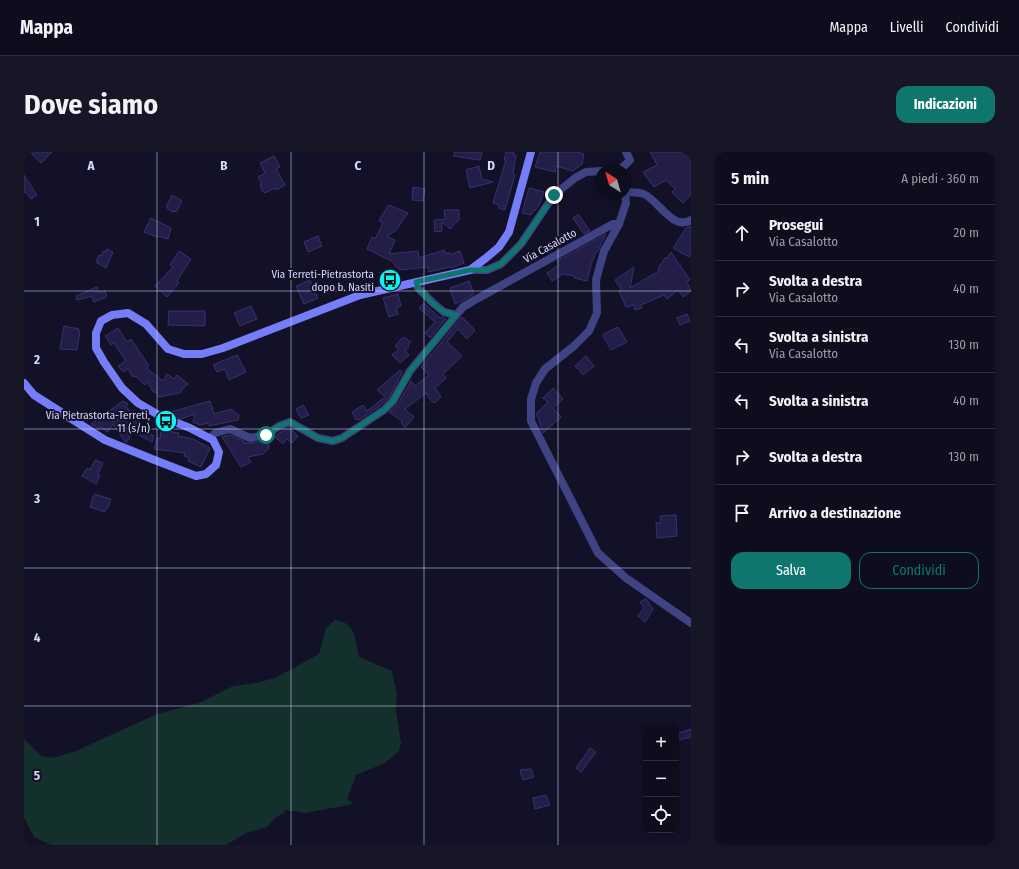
<!DOCTYPE html>
<html lang="it">
<meta charset="utf-8">
<style>
body{margin:0;font-family:"Fira Sans Condensed",sans-serif;background:#171626;color:#f1f3f6}
.controls{position:absolute;right:12px;bottom:12px;display:grid;overflow:hidden;border-radius:8px;box-shadow:0 2px 6px #0003}
.controls button{width:36px;height:36px;display:grid;place-items:center;padding:0;border:0;border-bottom:1px solid #2e2d3b;background:#0e0d1d;color:#f1f3f6;font:20px sans-serif}
.compass{position:absolute;left:571px;top:12px;width:36px;height:36px;border-radius:50%;background:#0e0d1d;box-shadow:0 2px 6px #0003;rotate:323deg}
.stop{position:absolute;width:12px;height:12px;margin:-9px;border:3px solid #0f766e;border-radius:50%;background:#fff}
.stop.end{background:#0f766e;border-color:#fff;box-shadow:0 1px 4px #0008}
.list{margin:0;padding:0;list-style:none}
h2{display:flex;justify-content:space-between;align-items:center;height:52px;margin:0;padding:0 16px;font-size:17px}
h2 small{font-size:13px;font-weight:400;color:#9b9ca4}
.list li{display:grid;grid-template-columns:26px 1fr auto;gap:12px;align-items:center;box-sizing:border-box;height:56px;padding:0 16px;border-top:1px solid #2e2d3b}
.list b{display:block;font-size:15px;white-space:nowrap}
.list p{margin:0;font-size:13px;white-space:nowrap;color:#9b9ca4}
.list em{font-size:13px;font-style:normal;color:#9b9ca4}
.actions{display:flex;gap:8px;padding:12px 16px}
.actions a{flex:1;padding:9px 0;border:1px solid #0f766e;border-radius:12px;text-align:center;font-size:14px;color:#0f766e}
.actions .main{background:#0f766e;color:#fff}
.icon{flex:none;width:22px;height:22px;fill:none;stroke:currentColor;stroke-width:2;stroke-linecap:round;stroke-linejoin:round}
.map{position:relative;flex:none;width:667px;height:693px;overflow:hidden;border-radius:12px}
header{display:flex;align-items:center;gap:24px;box-sizing:border-box;height:56px;padding:0 20px;background:#0e0d1d;border-bottom:1px solid #2e2d3b}
header strong{font-size:19px}
nav{display:flex;gap:22px;margin-inline-start:auto;font-size:14px}
.intro{display:flex;align-items:center;justify-content:space-between;box-sizing:border-box;height:96px;padding:0 24px}
h1{margin:0;font-size:28px}
.button{padding:10px 18px;border-radius:12px;background:#0f766e;color:#fff;font-size:14px;font-weight:700}
main{display:flex;gap:24px;padding:0 24px}
aside{flex:1;background:#0e0d1d;border-radius:12px;box-shadow:0 2px 6px #0003}
.map>svg:first-child{display:block}
.green{fill:#14302c}
.building{fill:#221e47;stroke:#383171}
.lines{fill:none;stroke-linecap:round;stroke-linejoin:round}
.minor{stroke:#3f4383;stroke-width:8}
.tertiary{stroke:#3f4383;stroke-width:8}
.secondary{stroke:#757ef8;stroke-width:8}
.route{stroke:#0f766e;stroke-width:5}
.grid{fill:none;stroke:#d9d8fd;stroke-width:1;stroke-opacity:0.55}
.labels{text-anchor:middle;dominant-baseline:central;stroke-width:4;stroke-linejoin:round;paint-order:stroke}
.street-label{font-size:11px;fill:#d9d8fd;stroke:#121127}
.poi-label{font-size:11px;fill:#d9d8fd;stroke:#121127;text-anchor:end}
.grid-label{font-size:13px;text-anchor:middle;font-weight:bold;fill:#d9d8fd;stroke:#121127;stroke-width:4;stroke-linejoin:round;paint-order:stroke}
</style>
<header>
<strong>Mappa</strong>
<nav><a>Mappa</a><a>Livelli</a><a>Condividi</a></nav>
</header>
<div class="intro"><h1>Dove siamo</h1><a class="button">Indicazioni</a></div>
<main>
<div class="map">
<svg width="667" height="693" viewBox="0 0 667 693">
<rect width="100%" height="100%" fill="#121127"/>
<!-- green -->
<path class="green" d="M 311,468 C 332,470 331,488 335,505 L 368,519 L 373,542 L 372,558 L 377,591 L 375,599 L 361,611 L 332,623 L 323,648 L 330,650 L 325,653 L 281,661 L 261,658 L 260,661 L 252,665 L 243,675 L 222,681 L 202,693 L 27,693 L 10,685 L 0,665 L 0,587 L 17,604 L 29,606 L 52,599 L 133,562 L 175,551 L 209,534 L 232,531 L 251,526 L 295,502 L 302,476 Z"/>
<!-- building -->
<g class="building">
<path d="M 6,0 L 28,0 L 17,11 Z"/>
<path d="M 430,0 L 458,0 L 456,8 L 430,4 Z"/>
<path d="M 482,0 L 490,0 L 489,3 L 492,3 L 489,22 L 491,23 L 481,58 L 475,56 L 475,53 L 469,51 L 482,8 L 480,8 Z"/>
<path d="M 516,0 L 552,0 L 560,2 L 558,12 L 549,19 L 532,14 L 531,20 L 511,15 Z"/>
<path d="M 626,0 L 667,0 L 667,42 L 659,51 L 648,40 L 651,37 L 642,28 L 630,35 L 623,26 L 619,20 L 633,13 Z"/>
<path d="M 250,4 L 256,15 L 252,17 L 261,33 L 252,38 L 251,36 L 241,41 L 240,40 L 239,40 L 236,33 L 238,33 L 234,25 L 241,21 L 236,11 Z"/>
<path d="M 455,14 L 458,27 L 469,30 L 446,36 L 442,18 Z"/>
<path d="M 0,23 L 13,43 L 7,47 L 1,40 L 0,40 Z"/>
<path d="M 389,35 L 401,37 L 399,49 L 388,48 Z"/>
<path d="M 505,36 L 520,40 L 516,51 L 511,59 L 510,58 L 507,63 L 498,61 Z"/>
<path d="M 148,43 L 158,49 L 153,59 L 148,60 L 143,56 L 143,53 Z"/>
<path d="M 365,53 L 384,61 L 372,78 L 363,85 L 371,88 L 365,102 L 394,99 L 395,106 L 420,98 L 421,102 L 425,100 L 426,103 L 436,99 L 440,111 L 427,116 L 426,115 L 405,120 L 404,115 L 375,118 L 374,115 L 372,115 L 369,110 L 343,97 L 348,85 L 351,87 L 359,71 L 355,69 L 356,67 L 356,66 Z"/>
<path d="M 420,58 L 435,58 L 435,68 L 426,77 L 418,70 L 418,79 L 411,80 L 410,68 L 421,67 Z"/>
<path d="M 554,62 L 566,79 L 560,82 L 549,66 Z"/>
<path d="M 127,66 L 147,76 L 144,87 L 134,84 L 133,85 L 120,80 Z"/>
<path d="M 667,74 L 667,100 L 665,105 L 649,96 L 662,76 Z"/>
<path d="M 582,82 L 574,99 L 572,100 L 567,113 L 563,129 L 550,126 L 550,124 L 539,122 L 528,129 L 523,121 L 535,113 L 533,109 Z"/>
<path d="M 294,84 L 298,94 L 284,100 L 280,90 Z"/>
<path d="M 83,97 L 89,100 L 82,116 L 72,110 L 75,103 L 77,104 L 79,99 L 82,100 Z"/>
<path d="M 155,99 L 167,107 L 153,129 L 155,131 L 143,145 L 131,134 L 149,115 L 146,113 Z"/>
<path d="M 647,100 L 666,128 L 663,130 L 667,139 L 659,145 L 654,138 L 643,147 L 640,143 L 617,153 L 618,156 L 611,158 L 610,153 L 602,155 L 595,139 L 597,137 L 591,128 L 610,115 L 606,136 L 635,119 L 634,116 L 642,105 L 643,107 Z"/>
<path d="M 286,128 L 294,146 L 280,152 L 272,134 Z"/>
<path d="M 445,129 L 450,142 L 438,149 L 431,152 L 426,136 Z"/>
<path d="M 73,135 L 75,141 L 81,139 L 83,145 L 70,150 L 68,144 L 53,148 L 52,144 Z"/>
<path d="M 374,142 L 377,154 L 372,156 L 374,162 L 365,165 L 359,146 Z"/>
<path d="M 400,151 L 416,166 L 418,165 L 422,167 L 406,186 L 401,181 L 411,170 L 395,156 Z"/>
<path d="M 227,154 L 233,167 L 216,174 L 210,161 Z"/>
<path d="M 145,159 L 181,159 L 181,174 L 144,173 Z"/>
<path d="M 663,162 L 666,169 L 656,173 L 653,166 Z"/>
<path d="M 438,165 L 451,178 L 443,187 L 434,177 L 423,190 L 438,204 L 419,222 L 422,226 L 411,236 L 417,245 L 410,251 L 405,246 L 402,241 L 381,257 L 390,265 L 381,276 L 377,270 L 378,269 L 365,260 L 374,252 L 387,229 L 391,234 L 405,223 L 397,215 Z"/>
<path d="M 40,174 L 55,177 L 54,178 L 56,179 L 53,198 L 36,197 Z"/>
<path d="M 594,175 L 603,190 L 587,198 L 579,184 L 580,183 L 580,182 Z"/>
<path d="M 94,176 L 103,190 L 107,187 L 125,214 L 122,216 L 139,229 L 143,222 L 150,227 L 153,223 L 164,232 L 160,235 L 156,241 L 134,245 L 134,241 L 129,240 L 123,229 L 121,233 L 111,224 L 109,225 L 104,217 L 99,220 L 94,214 L 102,209 L 90,191 L 87,193 L 81,184 Z"/>
<path d="M 379,185 L 387,190 L 384,194 L 385,195 L 381,198 L 385,203 L 376,211 L 368,203 L 375,197 L 371,194 Z"/>
<path d="M 213,203 L 222,220 L 205,228 L 201,217 L 193,220 L 189,213 Z"/>
<path d="M 562,204 L 570,214 L 559,223 L 551,214 Z"/>
<path d="M 376,218 L 378,221 L 365,246 L 356,254 L 335,268 L 334,267 L 332,268 L 328,260 L 339,253 L 343,259 L 361,245 L 353,238 Z"/>
<path d="M 529,236 L 539,247 L 529,256 L 537,265 L 519,281 L 517,276 L 515,267 L 512,262 L 524,250 L 519,246 Z"/>
<path d="M 99,249 L 104,252 L 102,255 L 115,267 L 115,269 L 111,273 L 130,284 L 128,290 L 109,280 L 102,291 L 101,290 L 89,272 L 84,280 L 76,275 L 75,277 L 67,272 Z"/>
<path d="M 186,249 L 190,262 L 207,257 L 215,263 L 214,268 L 185,274 L 185,271 L 176,273 L 169,270 L 171,262 L 157,267 L 143,261 Z"/>
<path d="M 279,253 L 285,263 L 277,266 L 272,257 Z"/>
<path d="M 265,276 L 268,278 L 274,284 L 268,291 L 263,287 L 259,292 L 251,285 L 258,279 Z"/>
<path d="M 137,278 L 155,281 L 154,284 L 169,287 L 186,296 L 177,315 L 164,309 L 165,306 L 160,304 L 161,301 L 130,297 L 133,286 L 136,287 Z"/>
<path d="M 206,283 L 220,289 L 219,291 L 227,291 L 244,288 L 245,296 L 239,302 L 224,305 L 227,310 L 217,315 L 198,285 Z"/>
<path d="M 71,308 L 79,311 L 74,322 L 76,324 L 72,332 L 58,324 L 63,316 L 66,318 Z"/>
<path d="M 70,342 L 87,347 L 84,356 L 82,356 L 81,360 L 66,355 Z"/>
<path d="M 652,363 L 653,384 L 633,386 L 632,371 L 637,371 L 636,364 Z"/>
<path d="M 622,447 L 629,457 L 621,470 L 614,464 L 620,456 L 616,450 Z"/>
<path d="M 667,577 L 667,585 L 652,589 L 652,582 Z"/>
<path d="M 566,596 L 572,600 L 557,620 L 552,616 Z"/>
<path d="M 507,617 L 510,625 L 499,628 L 496,618 Z"/>
<path d="M 522,643 L 526,653 L 511,657 L 509,646 Z"/>
</g>
<g class="lines">
<!-- minor -->
<g class="minor">
<path d="M 596,18 L 606,8 L 602,0"/>
<path d="M 601,40 C 608,40 614,40 620,42 C 635,49 649,79 667,68"/>
<path d="M 392,130 L 394,136 L 409,151 L 420,160 L 432,163"/>
<path d="M 186,286 L 191,281 L 206,277 L 226,286 L 242,283 L 255,274 L 266,270 L 294,286 L 309,289 L 318,286 L 360,258 L 369,249 L 386,219 L 439,155 L 449,149 L 589,72 L 595,72"/>
</g>
<!-- tertiary -->
<g class="tertiary">
<path d="M 601,39 L 602,51 L 595,72 L 580,99 L 572,128 L 573,161 L 565,179 L 550,194 L 521,217 L 512,231 L 507,247 L 507,269 L 574,401 L 602,426 L 667,471"/>
<path d="M 446,118 L 463,118 L 477,112 L 497,92 L 530,43 L 551,26 L 562,20 L 577,19"/>
</g>
<!-- secondary -->
<path class="secondary" d="M 0,231 L 10,243 L 81,288 L 133,309 L 172,324 L 182,322 L 192,313 L 195,300 L 189,288 L 166,276 L 138,265 L 114,251 L 98,236 L 80,210 L 72,196 L 72,181 L 77,169 L 88,163 L 104,161 L 122,172 L 144,197 L 160,202 L 178,202 L 199,196 L 336,143 L 446,118 L 462,106 L 475,95 L 485,80 L 507,0"/>
</g>
<g class="lines">
<!-- route -->
<path class="route" d="M 242,283 L 255,274 L 266,270 L 294,286 L 309,289 L 318,286 L 360,258 L 369,249 L 386,219 L 432,163 L 420,160 L 408,151 L 394,136 L 392,130 L 446,118 L 463,118 L 477,112 L 497,92 L 530,43"/>
</g>
<!-- grid -->
<path class="grid" d="M 133,0 L 133,693M 267,0 L 267,693M 400,0 L 400,693M 534,0 L 534,693M 0,139 L 667,139M 0,277 L 667,277M 0,416 L 667,416M 0,554 L 667,554"/>
<!-- icons -->
<defs>
<g id="bus-disc" transform="scale(1.15)"><circle r="9.5" fill="#0ff2f2" stroke="#121127"/><path d="M-5-6H5V4H4V6H2V4H-2V6H-4V4H-5ZM-3.5-4V0h7V-4ZM-3.5 1.2v1.5H-2V1.2ZM2 1.2v1.5H3.5V1.2Z" fill="#111"/></g>
</defs>
<g fill-rule="evenodd">
<use href="#bus-disc" x="366" y="128"/>
<use href="#bus-disc" x="142" y="269"/>
</g>
<g class="labels">
<!-- street labels -->
<g class="street-label">
<text transform="translate(526 94) rotate(-29)">Via Casalotto</text>
</g>
<!-- poi labels -->
<g class="poi-label">
<text x="350" y="122">Via Terreti-Pietrastorta<tspan x="350" dy="13">dopo b. Nasiti</tspan></text>
<text x="126" y="263">Via Pietrastorta-Terreti,<tspan x="126" dy="13">11 (s/n)</tspan></text>
</g>
</g>
<g class="grid-label">
<text x="67" y="18">A</text>
<text x="200" y="18">B</text>
<text x="334" y="18">C</text>
<text x="467" y="18">D</text>
<text x="13" y="74">1</text>
<text x="13" y="212">2</text>
<text x="13" y="351">3</text>
<text x="13" y="490">4</text>
<text x="13" y="628">5</text>
</g>
</svg>
<div class="controls">
<button>+</button>
<button>−</button>
<button><svg class="icon" aria-label="locate" viewBox="0 0 24 24"><circle cx="12" cy="12" r="6"/><path d="M12 2v4M12 18v4M2 12h4M18 12h4"/></svg></button>
</div>
<svg class="compass" viewBox="-18 -18 36 36"><path d="M0-13l5 13h-10z" fill="#e53935"/><path d="M0 13l5-13h-10z" fill="#9b9ca4"/></svg>
<div class="stop" style="left:242px;top:283px"></div>
<div class="stop end" style="left:530px;top:43px"></div>
</div>
<aside>
<h2>5 min<small>A piedi · 360 m</small></h2>
<ul class="list">
<li><svg class="icon" aria-label="ahead" viewBox="0 0 24 24"><path d="M12 20V5M6 11l6-6 6 6"/></svg><div><b>Prosegui</b><p>Via Casalotto</p></div><em>20 m</em></li>
<li><svg class="icon" aria-label="right" viewBox="0 0 24 24"><path d="M7 20v-9h11M14 6l5 5-5 5"/></svg><div><b>Svolta a destra</b><p>Via Casalotto</p></div><em>40 m</em></li>
<li><svg class="icon" aria-label="left" viewBox="0 0 24 24"><path d="M17 20v-9H6M10 6l-5 5 5 5"/></svg><div><b>Svolta a sinistra</b><p>Via Casalotto</p></div><em>130 m</em></li>
<li><svg class="icon" aria-label="left" viewBox="0 0 24 24"><path d="M17 20v-9H6M10 6l-5 5 5 5"/></svg><div><b>Svolta a sinistra</b></div><em>40 m</em></li>
<li><svg class="icon" aria-label="right" viewBox="0 0 24 24"><path d="M7 20v-9h11M14 6l5 5-5 5"/></svg><div><b>Svolta a destra</b></div><em>130 m</em></li>
<li><svg class="icon" aria-label="arrive" viewBox="0 0 24 24"><path d="M6 21V4h12l-3 4 3 4H6"/></svg><div><b>Arrivo a destinazione</b></div></li>
</ul>
<div class="actions"><a class="main">Salva</a><a>Condividi</a></div>
</aside>
</main>
